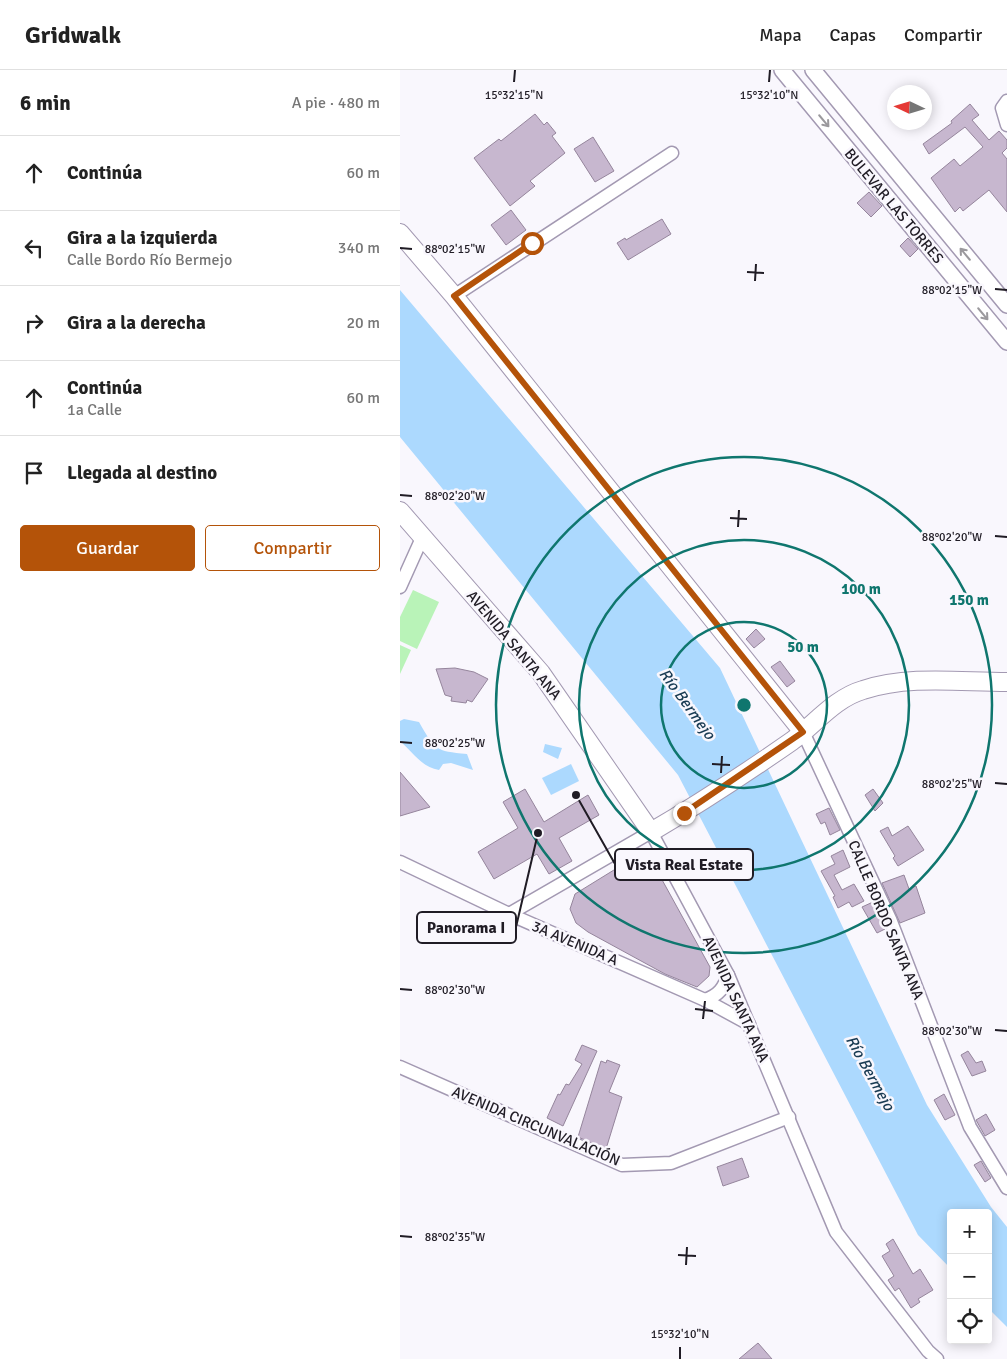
<!DOCTYPE html>
<html lang="es">
<meta charset="utf-8">
<style>
body{margin:0;font-family:Signika,sans-serif;background:#f6f6f6;color:#222}
.controls{position:absolute;right:15px;bottom:15px;display:grid;overflow:hidden;border-radius:5px;box-shadow:0 2px 12px #0003}
.controls button{width:45px;height:45px;display:grid;place-items:center;padding:0;border:0;border-bottom:1px solid #e0e0e0;background:#fff;color:#222;font:25px sans-serif}
.compass{position:absolute;left:487px;top:15px;width:45px;height:45px;border-radius:50%;background:#fff;box-shadow:0 2px 12px #0003;rotate:274deg}
.stop{position:absolute;width:15px;height:15px;margin:-11px;border:4px solid #b45309;border-radius:50%;background:#fff}
.stop.end{background:#b45309;border-color:#fff;box-shadow:0 1px 5px #0008}
.list{margin:0;padding:0;list-style:none}
h2{display:flex;justify-content:space-between;align-items:center;height:65px;margin:0;padding:0 20px;font-size:21px}
h2 small{font-size:16px;font-weight:400;color:#767676}
.list li{display:grid;grid-template-columns:32px 1fr auto;gap:15px;align-items:center;box-sizing:border-box;height:75px;padding:0 20px;border-top:1px solid #e0e0e0}
.list b{display:block;font-size:19px;white-space:nowrap}
.list p{margin:0;font-size:16px;white-space:nowrap;color:#767676}
.list em{font-size:16px;font-style:normal;color:#767676}
.actions{display:flex;gap:10px;padding:15px 20px}
.actions a{flex:1;padding:11px 0;border:1px solid #b45309;border-radius:5px;text-align:center;font-size:18px;color:#b45309}
.actions .main{background:#b45309;color:#fff}
.icon{flex:none;width:28px;height:28px;fill:none;stroke:currentColor;stroke-width:2;stroke-linecap:round;stroke-linejoin:round}
.map{position:relative;flex:none;width:607px;height:1289px;overflow:hidden}
header{display:flex;align-items:center;gap:30px;box-sizing:border-box;height:70px;padding:0 25px;background:#fff;border-bottom:1px solid #e0e0e0}
header strong{font-size:24px}
nav{display:flex;gap:28px;margin-inline-start:auto;font-size:18px}
main{display:flex}
aside{flex:1;background:#fff}
.map>svg:first-child{display:block}
.green{fill:#b9f3b8}
.water{fill:#acd9fe}
.building{fill:#c7b7cf;stroke:#95859c}
.lines{fill:none;stroke-linecap:round;stroke-linejoin:round}
.minor-casing{stroke:#a399b2;stroke-width:15}
.tertiary-casing{stroke:#a399b2;stroke-width:18}
.secondary-casing{stroke:#a399b2;stroke-width:20}
.minor{stroke:#fff;stroke-width:12}
.tertiary{stroke:#fff;stroke-width:15}
.secondary{stroke:#fff;stroke-width:18}
.oneway{stroke:#9b999d}
.route{stroke:#b45309;stroke-width:6}
.ticks{fill:none;stroke:#201c25;stroke-width:2}
.ring{fill:none;stroke:#0f766e;stroke-width:2.5}
.labels{text-anchor:middle;dominant-baseline:central;stroke-width:5;stroke-linejoin:round;paint-order:stroke}
.street-label{font-size:15px;fill:#201c25;stroke:#f9f7fd}
.water-label{font-size:16px;font-style:italic;fill:#193b53;stroke:#f9f7fd}
.ticks-label{font-size:12px;text-anchor:middle;fill:#201c25;stroke:#f9f7fd;stroke-width:5;stroke-linejoin:round;paint-order:stroke}
.centre{fill:#0f766e;stroke:#f9f7fd;stroke-width:2.5}
.ring-label{font-size:15px;text-anchor:middle;font-weight:bold;fill:#0f766e;stroke:#f9f7fd;stroke-width:5;stroke-linejoin:round;paint-order:stroke}
.leader{fill:none;stroke:#201c25;stroke-width:2}
.callout-dot{fill:#201c25;stroke:#f9f7fd;stroke-width:2}
.callout{fill:#f9f7fd;stroke:#201c25;stroke-width:2}
.callout-label{font-size:16px;text-anchor:middle;font-weight:bold;fill:#201c25}
</style>
<header>
<strong>Gridwalk</strong>
<nav><a>Mapa</a><a>Capas</a><a>Compartir</a></nav>
</header>
<main>
<aside>
<h2>6 min<small>A pie · 480 m</small></h2>
<ul class="list">
<li><svg class="icon" aria-label="ahead" viewBox="0 0 24 24"><path d="M12 20V5M6 11l6-6 6 6"/></svg><div><b>Continúa</b></div><em>60 m</em></li>
<li><svg class="icon" aria-label="left" viewBox="0 0 24 24"><path d="M17 20v-9H6M10 6l-5 5 5 5"/></svg><div><b>Gira a la izquierda</b><p>Calle Bordo Río Bermejo</p></div><em>340 m</em></li>
<li><svg class="icon" aria-label="right" viewBox="0 0 24 24"><path d="M7 20v-9h11M14 6l5 5-5 5"/></svg><div><b>Gira a la derecha</b></div><em>20 m</em></li>
<li><svg class="icon" aria-label="ahead" viewBox="0 0 24 24"><path d="M12 20V5M6 11l6-6 6 6"/></svg><div><b>Continúa</b><p>1a Calle</p></div><em>60 m</em></li>
<li><svg class="icon" aria-label="arrive" viewBox="0 0 24 24"><path d="M6 21V4h12l-3 4 3 4H6"/></svg><div><b>Llegada al destino</b></div></li>
</ul>
<div class="actions"><a class="main">Guardar</a><a>Compartir</a></div>
</aside>
<div class="map">
<svg width="607" height="1289" viewBox="0 0 607 1289">
<rect width="100%" height="100%" fill="#f9f7fd"/>
<!-- green -->
<g class="green">
<path d="M 13,520 L 39,532 L 17,579 L 0,571 L 0,547 Z"/>
<path d="M 0,575 L 11,580 L 0,604 Z"/>
</g>
<!-- water -->
<g class="water">
<path d="M 0,220 L 320,598 L 527,1035 L 591,1137 L 607,1157 L 607,1257 L 588,1238 L 588,1143 L 551,1143 L 551,1199 L 518,1165 L 278,705 L 0,367 Z"/>
<path d="M 4,649 L 19,652 C 35,680 35,681 67,684 L 73,700 L 51,693 L 43,694 L 39,700 C 21,697 13,682 0,671 L 0,651 Z"/>
<path d="M 145,674 L 162,678 L 158,689 L 143,682 Z"/>
<path d="M 171,694 L 179,711 L 151,725 L 142,708 Z"/>
</g>
<!-- building -->
<g class="building">
<path d="M 570,34 L 579,45 L 572,50 L 589,70 L 599,61 L 607,70 L 607,78 L 602,83 L 607,89 L 607,142 L 589,120 L 563,141 L 560,137 L 555,142 L 531,108 L 554,89 L 560,96 L 583,77 L 565,57 L 529,84 L 523,74 L 552,53 L 551,51 Z"/>
<path d="M 135,44 L 144,55 L 147,52 L 156,63 L 152,66 L 165,83 L 130,111 L 135,116 L 110,136 L 74,88 L 99,69 L 101,71 Z"/>
<path d="M 193,67 L 214,101 L 195,112 L 174,79 Z"/>
<path d="M 469,122 L 482,136 L 471,147 L 457,133 Z"/>
<path d="M 111,140 L 126,160 L 106,175 L 91,155 Z"/>
<path d="M 262,149 L 271,164 L 228,190 L 217,173 L 225,168 L 226,170 Z"/>
<path d="M 508,168 L 518,179 L 510,187 L 500,176 Z"/>
<path d="M 356,559 L 365,569 L 354,578 L 346,569 Z"/>
<path d="M 380,591 L 395,611 L 387,617 L 371,597 Z"/>
<path d="M 55,598 L 74,602 L 88,609 L 72,632 L 67,630 L 66,633 L 51,631 L 52,627 L 45,625 L 36,599 Z"/>
<path d="M 0,702 L 30,737 L 0,746 Z"/>
<path d="M 125,719 L 144,752 L 188,725 L 199,745 L 159,768 L 172,791 L 149,804 L 137,784 L 94,809 L 78,782 L 118,758 L 103,732 Z"/>
<path d="M 473,719 L 483,733 L 475,741 L 465,725 Z"/>
<path d="M 429,738 L 440,760 L 430,765 L 425,752 L 421,754 L 416,744 Z"/>
<path d="M 508,756 L 524,780 L 498,796 L 493,788 L 495,786 L 480,761 L 488,757 L 492,766 Z"/>
<path d="M 443,780 L 450,797 L 434,805 L 442,820 L 454,814 L 464,831 L 452,837 L 449,832 L 438,838 L 433,827 L 435,826 L 421,801 L 435,794 L 431,786 Z"/>
<path d="M 235,787 L 246,787 L 255,797 L 310,897 L 309,906 L 297,917 L 265,904 L 188,862 L 176,853 L 170,839 L 175,824 Z"/>
<path d="M 504,805 L 509,819 L 516,816 L 525,843 L 500,853 L 482,813 Z"/>
<path d="M 473,832 L 485,859 L 477,863 L 462,837 Z"/>
<path d="M 182,975 L 197,981 L 163,1056 L 147,1048 L 158,1024 L 160,1025 L 166,1014 L 169,1015 L 182,994 L 175,990 Z"/>
<path d="M 568,981 L 576,993 L 582,991 L 586,1001 L 572,1006 L 561,985 Z"/>
<path d="M 207,990 L 220,995 L 209,1022 L 222,1027 L 206,1079 L 178,1067 L 201,991 L 206,993 Z"/>
<path d="M 544,1024 L 555,1045 L 545,1050 L 534,1030 Z"/>
<path d="M 586,1044 L 595,1060 L 585,1066 L 576,1050 Z"/>
<path d="M 342,1088 L 349,1107 L 323,1116 L 317,1097 Z"/>
<path d="M 581,1091 L 591,1108 L 585,1112 L 574,1095 Z"/>
<path d="M 493,1169 L 513,1204 L 520,1199 L 533,1220 L 518,1229 L 520,1232 L 511,1238 L 499,1218 L 495,1221 L 488,1210 L 494,1206 L 482,1186 L 490,1181 L 486,1174 Z"/>
<path d="M 358,1273 L 372,1289 L 339,1289 Z"/>
</g>
<g class="lines">
<!-- minor casing -->
<g class="minor-casing">
<g id="minor">
<path d="M 607,31 L 602,38 L 607,55"/>
<path d="M 54,226 L 272,83"/>
<path d="M 0,517 L 22,468"/>
<path d="M 403,662 L 490,849 L 570,1057 L 607,1118"/>
<path d="M 0,792 L 109,844 L 305,930 L 349,954"/>
<path d="M 109,844 L 251,762 L 328,905 L 436,1162 L 528,1281 L 537,1289"/>
<path d="M 305,930 C 319,925 324,918 328,905"/>
<path d="M 0,997 L 222,1095 L 271,1093 L 389,1047"/>
</g>
</g>
<!-- tertiary casing -->
<g class="tertiary-casing">
<g id="tertiary">
<path d="M 382,0 L 607,272"/>
<path d="M 413,0 L 607,235"/>
</g>
</g>
<!-- secondary casing -->
<g class="secondary-casing">
<g id="secondary">
<path d="M 0,163 L 54,226 L 403,662"/>
<path d="M 0,441 L 141,603 L 251,762 C 299,734 346,703 392,671 C 415,654 435,628 463,620 C 509,605 559,612 607,612"/>
</g>
</g>
<!-- minor -->
<use href="#minor" class="minor"/>
<!-- tertiary -->
<use href="#tertiary" class="tertiary"/>
<!-- secondary -->
<use href="#secondary" class="secondary"/>
</g>
<!-- one-way arrows -->
<defs><path id="oneway-shaft" d="M-6 0H5M1.5-3L5.5 0L1.5 3" fill="none" stroke-width="1.6" stroke-linecap="round" stroke-linejoin="round" transform="scale(1.25)"/></defs>
<g class="oneway">
<use href="#oneway-shaft" transform="translate(424 51) rotate(50)"/>
<use href="#oneway-shaft" transform="translate(565 184) rotate(-130)"/>
<use href="#oneway-shaft" transform="translate(583 244) rotate(50)"/>
</g>
<g class="lines">
<!-- route -->
<path class="route" d="M 132,173 L 54,226 L 403,662 L 284,743"/>
</g>
<!-- ticks -->
<path class="ticks" d="M 114,12 L 115,0M 369,12 L 370,0M 0,178 L 12,179M 347,202 L 364,203M 355,211 L 356,194M 595,219 L 607,220M 0,425 L 12,426M 330,448 L 347,449M 338,457 L 339,440M 595,466 L 607,467M 0,672 L 12,673M 312,694 L 330,695M 321,703 L 322,686M 595,713 L 607,714M 0,919 L 12,920M 295,939 L 313,941M 303,949 L 305,931M 595,960 L 607,961M 0,1166 L 12,1167M 278,1185 L 296,1186M 286,1195 L 287,1177M 280,1289 L 280,1277"/>
<!-- distance rings -->
<g class="ring">
<circle cx="344" cy="635" r="83"/>
<circle cx="344" cy="635" r="165"/>
<circle cx="344" cy="635" r="248"/>
</g>
<g class="labels">
<!-- street labels -->
<g class="street-label">
<text transform="translate(494 136) rotate(50)">BULEVAR LAS TORRES</text>
<text transform="translate(114 575) rotate(50)">AVENIDA SANTA ANA</text>
<text transform="translate(486 850) rotate(67)">CALLE BORDO SANTA ANA</text>
<text transform="translate(175 873) rotate(23)">3A AVENIDA A</text>
<text transform="translate(336 929) rotate(65)">AVENIDA SANTA ANA</text>
<text transform="translate(136 1056) rotate(23)">AVENIDA CIRCUNVALACIÓN</text>
</g>
<!-- water labels -->
<g class="water-label">
<text transform="translate(287 634) rotate(54)">Río Bermejo</text>
<text transform="translate(470 1003) rotate(61)">Río Bermejo</text>
</g>
</g>
<g class="ticks-label">
<text x="114" y="29">15°32'15"N</text>
<text x="369" y="29">15°32'10"N</text>
<text x="55" y="183">88°02'15"W</text>
<text x="552" y="224">88°02'15"W</text>
<text x="55" y="430">88°02'20"W</text>
<text x="552" y="471">88°02'20"W</text>
<text x="55" y="677">88°02'25"W</text>
<text x="552" y="718">88°02'25"W</text>
<text x="55" y="924">88°02'30"W</text>
<text x="552" y="965">88°02'30"W</text>
<text x="55" y="1171">88°02'35"W</text>
<text x="280" y="1268">15°32'10"N</text>
</g>
<circle cx="344" cy="635" r="8" class="centre"/>
<g class="ring-label">
<text x="461" y="524">100 m</text>
<text x="569" y="535">150 m</text>
<text x="403" y="582">50 m</text>
</g>
<!-- callouts -->
<path class="leader" d="M176 725L215 794M138 763L116 857"/>
<g class="callout-dot">
<circle cx="176" cy="725" r="5"/>
<circle cx="138" cy="763" r="5"/>
</g>
<g class="callout">
<rect x="215" y="779" width="138" height="31" rx="5"/>
<rect x="17" y="842" width="99" height="31" rx="5"/>
</g>
<g class="callout-label">
<text x="284" y="800">Vista Real Estate</text>
<text x="66" y="863">Panorama I</text>
</g>
</svg>
<div class="controls">
<button>+</button>
<button>−</button>
<button><svg class="icon" aria-label="locate" viewBox="0 0 24 24"><circle cx="12" cy="12" r="6"/><path d="M12 2v4M12 18v4M2 12h4M18 12h4"/></svg></button>
</div>
<svg class="compass" viewBox="-18 -18 36 36"><path d="M0-13l5 13h-10z" fill="#e53935"/><path d="M0 13l5-13h-10z" fill="#767676"/></svg>
<div class="stop" style="left:132px;top:173px"></div>
<div class="stop end" style="left:284px;top:743px"></div>
</div>
</main>
